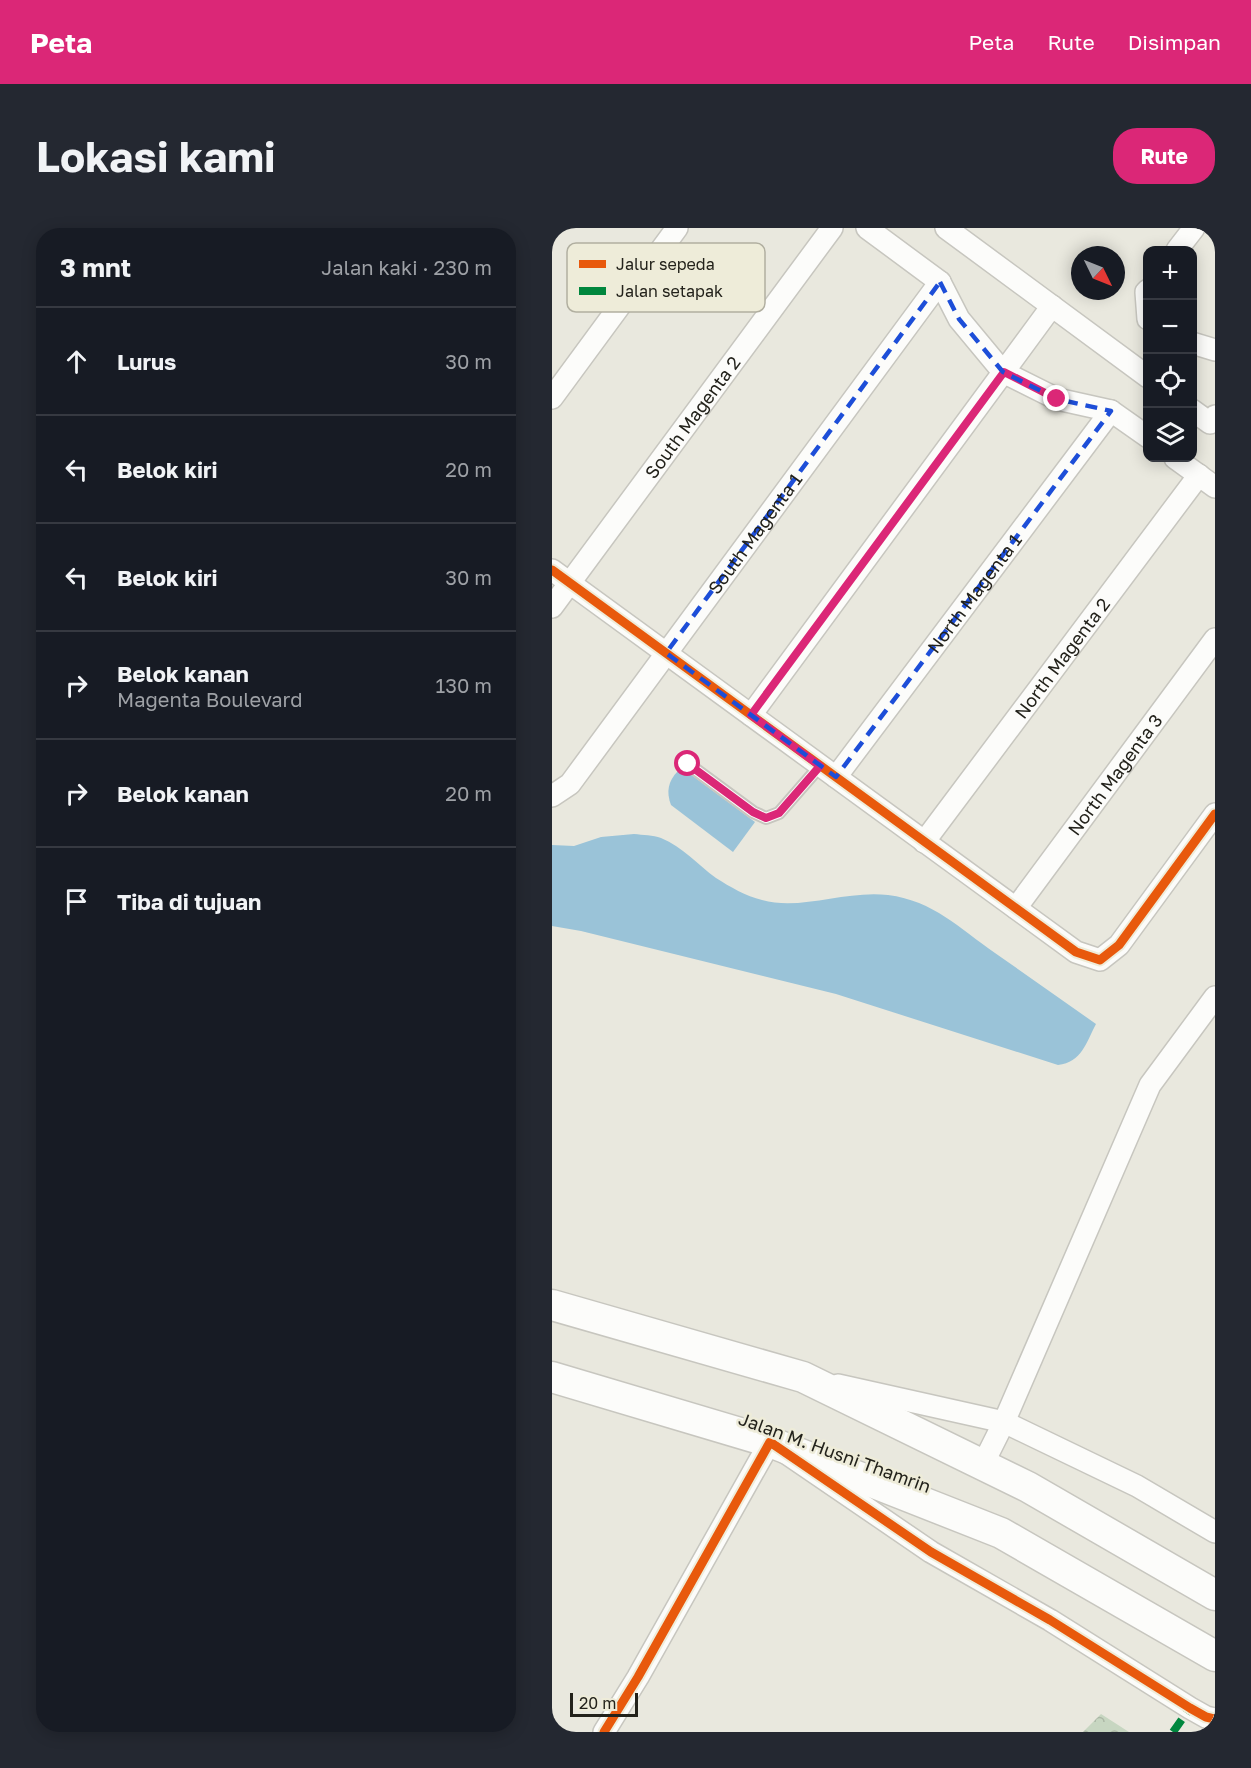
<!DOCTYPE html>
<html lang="id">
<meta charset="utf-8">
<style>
body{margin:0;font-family:"Golos Text",sans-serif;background:#242831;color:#f1f3f6}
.controls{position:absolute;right:18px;top:18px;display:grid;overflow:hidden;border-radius:12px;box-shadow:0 3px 15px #0003}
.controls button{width:54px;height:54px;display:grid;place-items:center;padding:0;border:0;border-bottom:2px solid #363941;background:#171b24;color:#f1f3f6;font:30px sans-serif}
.compass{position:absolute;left:519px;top:18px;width:54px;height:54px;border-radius:50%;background:#171b24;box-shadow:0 3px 15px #0003;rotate:133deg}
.scale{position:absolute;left:18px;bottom:15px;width:68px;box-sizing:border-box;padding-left:6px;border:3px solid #23221b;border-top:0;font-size:16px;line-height:21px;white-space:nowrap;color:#23221b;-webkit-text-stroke:4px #eeecd9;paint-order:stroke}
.stop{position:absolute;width:18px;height:18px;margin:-14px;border:4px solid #db2777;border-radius:50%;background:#fff}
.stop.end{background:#db2777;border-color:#fff;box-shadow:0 2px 6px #0008}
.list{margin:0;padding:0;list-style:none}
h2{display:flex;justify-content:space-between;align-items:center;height:78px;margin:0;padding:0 24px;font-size:26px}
h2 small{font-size:20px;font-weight:400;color:#9ea1a6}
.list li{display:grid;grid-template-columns:39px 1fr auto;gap:18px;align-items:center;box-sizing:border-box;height:108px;padding:0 24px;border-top:2px solid #363941}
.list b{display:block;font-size:22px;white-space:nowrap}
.list p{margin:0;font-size:20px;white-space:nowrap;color:#9ea1a6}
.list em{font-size:20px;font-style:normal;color:#9ea1a6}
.icon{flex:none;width:33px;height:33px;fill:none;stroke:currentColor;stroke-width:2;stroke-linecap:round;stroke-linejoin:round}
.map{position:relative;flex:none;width:663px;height:1504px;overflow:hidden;border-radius:24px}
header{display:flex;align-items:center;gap:36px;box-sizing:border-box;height:84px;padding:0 30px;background:#db2777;color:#fff}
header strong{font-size:28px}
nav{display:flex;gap:33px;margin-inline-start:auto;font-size:21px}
.intro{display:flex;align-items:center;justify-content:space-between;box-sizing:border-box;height:144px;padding:0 36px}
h1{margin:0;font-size:42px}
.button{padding:15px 27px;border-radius:24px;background:#db2777;color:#fff;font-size:21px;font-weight:700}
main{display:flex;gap:36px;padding:0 36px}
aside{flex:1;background:#171b24;border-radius:24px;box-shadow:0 3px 15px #0003}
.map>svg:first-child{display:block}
.park{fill:url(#park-crowns)}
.water{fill:#9ac3d8}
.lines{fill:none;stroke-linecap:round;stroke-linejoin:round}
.service-casing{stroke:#c7c6bf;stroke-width:14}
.minor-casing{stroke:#c7c6bf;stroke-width:24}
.secondary-casing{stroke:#c7c6bf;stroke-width:33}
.service{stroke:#fcfcfa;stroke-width:10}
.minor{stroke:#fcfcfa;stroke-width:21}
.secondary{stroke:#fcfcfa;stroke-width:30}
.quiet{stroke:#00873e;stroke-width:8;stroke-dasharray:15 8;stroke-linecap:butt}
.cycleway-casing{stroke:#eeecd9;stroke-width:13}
.cycleway{stroke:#e8590c;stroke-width:9}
.route{stroke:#db2777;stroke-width:8}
.marked{fill:none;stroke:#1d4ed8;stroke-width:4.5;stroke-dasharray:12 8;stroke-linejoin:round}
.labels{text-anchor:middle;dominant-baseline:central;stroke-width:5;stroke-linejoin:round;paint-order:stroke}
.street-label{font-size:18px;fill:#23221b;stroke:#eeecd9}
.key{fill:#eeecd9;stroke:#b1afa0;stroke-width:1.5}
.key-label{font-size:16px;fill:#23221b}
</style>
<header>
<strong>Peta</strong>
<nav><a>Peta</a><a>Rute</a><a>Disimpan</a></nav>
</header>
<div class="intro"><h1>Lokasi kami</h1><a class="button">Rute</a></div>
<main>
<aside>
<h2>3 mnt<small>Jalan kaki · 230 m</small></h2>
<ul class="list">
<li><svg class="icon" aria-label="ahead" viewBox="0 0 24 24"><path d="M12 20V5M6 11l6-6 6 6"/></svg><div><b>Lurus</b></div><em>30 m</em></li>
<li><svg class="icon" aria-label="left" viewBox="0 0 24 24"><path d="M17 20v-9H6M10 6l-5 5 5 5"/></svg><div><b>Belok kiri</b></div><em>20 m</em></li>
<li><svg class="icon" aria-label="left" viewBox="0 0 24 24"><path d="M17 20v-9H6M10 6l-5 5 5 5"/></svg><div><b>Belok kiri</b></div><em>30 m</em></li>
<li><svg class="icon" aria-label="right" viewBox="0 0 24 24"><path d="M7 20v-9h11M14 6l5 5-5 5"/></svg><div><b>Belok kanan</b><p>Magenta Boulevard</p></div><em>130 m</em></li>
<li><svg class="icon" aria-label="right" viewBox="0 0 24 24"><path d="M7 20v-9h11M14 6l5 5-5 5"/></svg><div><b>Belok kanan</b></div><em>20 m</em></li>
<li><svg class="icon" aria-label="arrive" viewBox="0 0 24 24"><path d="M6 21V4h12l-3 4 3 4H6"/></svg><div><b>Tiba di tujuan</b></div></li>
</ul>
</aside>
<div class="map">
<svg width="663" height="1504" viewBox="0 0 663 1504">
<defs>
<pattern id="park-crowns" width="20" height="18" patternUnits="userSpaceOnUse" patternTransform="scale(1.5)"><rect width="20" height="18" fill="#c7d6c1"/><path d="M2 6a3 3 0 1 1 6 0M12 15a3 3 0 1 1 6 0" fill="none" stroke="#abb7a5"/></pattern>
</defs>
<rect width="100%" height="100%" fill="#e9e8de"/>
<!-- park -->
<path class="park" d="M 549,1486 L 577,1504 L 531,1504 Z"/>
<!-- water -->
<g class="water">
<path d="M 126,543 L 134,543 L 203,594 L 181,624 L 119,577 C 114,564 116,553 126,543 Z"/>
<path d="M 82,606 C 91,607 101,607 109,610 C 131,619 146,637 164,650 C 178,659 194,668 210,672 C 249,683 293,662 336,667 C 382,673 407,700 443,725 C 476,748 510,772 544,796 C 534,815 530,834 506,837 L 284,766 L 29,703 L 0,698 L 0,617 L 22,618 L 49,609 Z"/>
</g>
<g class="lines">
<!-- service casing -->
<g class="service-casing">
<path id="service" d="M 136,536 L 201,584 L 214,590 L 227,585 L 268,538"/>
</g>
<!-- minor casing -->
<g class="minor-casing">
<g id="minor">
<path d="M 315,0 L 388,54 L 407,91 L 451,144 L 505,171 L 559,183 L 596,209"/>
<path d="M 394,0 L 596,149"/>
<path d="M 625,22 L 642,0"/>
<path d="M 596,62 L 594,64 L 596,91"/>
<path d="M 640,115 L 663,122"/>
<path d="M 0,170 L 125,0"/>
<path d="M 640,182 L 658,195 L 663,188"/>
<path d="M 623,230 L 663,259"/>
<path d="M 0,342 L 524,724 L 548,732 L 567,717 L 663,586"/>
<path id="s1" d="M 0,379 L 280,0"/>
<path d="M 199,487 L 500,78"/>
<path id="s2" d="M 284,549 L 559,183"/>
<path id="s3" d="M 0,568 L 18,556 L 388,54"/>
<path id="s4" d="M 372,614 L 647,247"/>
<path id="s5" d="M 464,680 L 663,411"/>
<path d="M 286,1157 L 452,1194 L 585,1258 L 663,1304"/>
<path d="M 431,1236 L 452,1194 L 598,857 L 663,769"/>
<path d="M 52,1504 L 86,1449 L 218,1214 L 379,1324 L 498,1392 L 638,1480 L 654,1489 L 663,1491"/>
</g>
</g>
<!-- secondary casing -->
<g class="secondary-casing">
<g id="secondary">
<path d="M 0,1077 L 251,1149 L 476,1259 L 663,1367"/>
<path d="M 0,1149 L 218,1214 L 449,1305 L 663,1428"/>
</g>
</g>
<!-- service -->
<use href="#service" class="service"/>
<!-- minor -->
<use href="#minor" class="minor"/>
<!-- secondary -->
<use href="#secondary" class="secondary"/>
<!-- quiet -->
<path class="quiet" d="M 621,1504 L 638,1480"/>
<!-- cycleway casing -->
<g class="cycleway-casing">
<g id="cycleway">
<path d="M 0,342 L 524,724 L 548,732 L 567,717 L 663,586"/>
<path d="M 52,1504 L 86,1449 L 218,1214 L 379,1324 L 498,1392 L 638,1480 L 654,1489 L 663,1491"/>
</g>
</g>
<!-- cycleway -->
<use href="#cycleway" class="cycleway"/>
</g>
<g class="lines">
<!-- route -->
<path class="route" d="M 136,536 L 201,584 L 214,590 L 227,585 L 268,538 L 199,487 L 452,144 L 505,171"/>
</g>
<!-- marked area -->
<path class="marked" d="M 388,54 L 407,91 L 451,144 L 505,171 L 559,183 L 284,549 L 114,425 Z"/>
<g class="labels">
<!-- street labels -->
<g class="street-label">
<text stroke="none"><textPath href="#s1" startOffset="236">South Magenta 2</textPath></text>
<text stroke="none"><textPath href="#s3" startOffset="333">South Magenta 1</textPath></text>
<text stroke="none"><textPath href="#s2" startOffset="230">North Magenta 1</textPath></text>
<text stroke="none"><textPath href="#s4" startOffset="230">North Magenta 2</textPath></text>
<text stroke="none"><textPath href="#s5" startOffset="166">North Magenta 3</textPath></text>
<text transform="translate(283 1224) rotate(20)">Jalan M. Husni Thamrin</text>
</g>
</g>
<!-- legend -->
<rect x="15" y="15" width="198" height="69" rx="9" class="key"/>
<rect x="27" y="32" width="27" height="8" fill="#e8590c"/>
<rect x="27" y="59" width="27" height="8" fill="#00873e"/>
<g class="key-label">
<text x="64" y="42">Jalur sepeda</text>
<text x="64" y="69">Jalan setapak</text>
</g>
</svg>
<div class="controls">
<button>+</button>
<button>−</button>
<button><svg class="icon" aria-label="locate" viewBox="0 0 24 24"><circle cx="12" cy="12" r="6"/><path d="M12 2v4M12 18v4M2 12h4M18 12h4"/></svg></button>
<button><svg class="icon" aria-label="layers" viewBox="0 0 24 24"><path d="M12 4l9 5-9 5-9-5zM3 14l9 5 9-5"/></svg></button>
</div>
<svg class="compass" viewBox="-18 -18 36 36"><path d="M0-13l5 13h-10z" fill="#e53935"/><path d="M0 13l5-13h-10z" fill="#9ea1a6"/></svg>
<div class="scale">20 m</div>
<div class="stop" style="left:136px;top:536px"></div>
<div class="stop end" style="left:505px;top:171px"></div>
</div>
</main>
